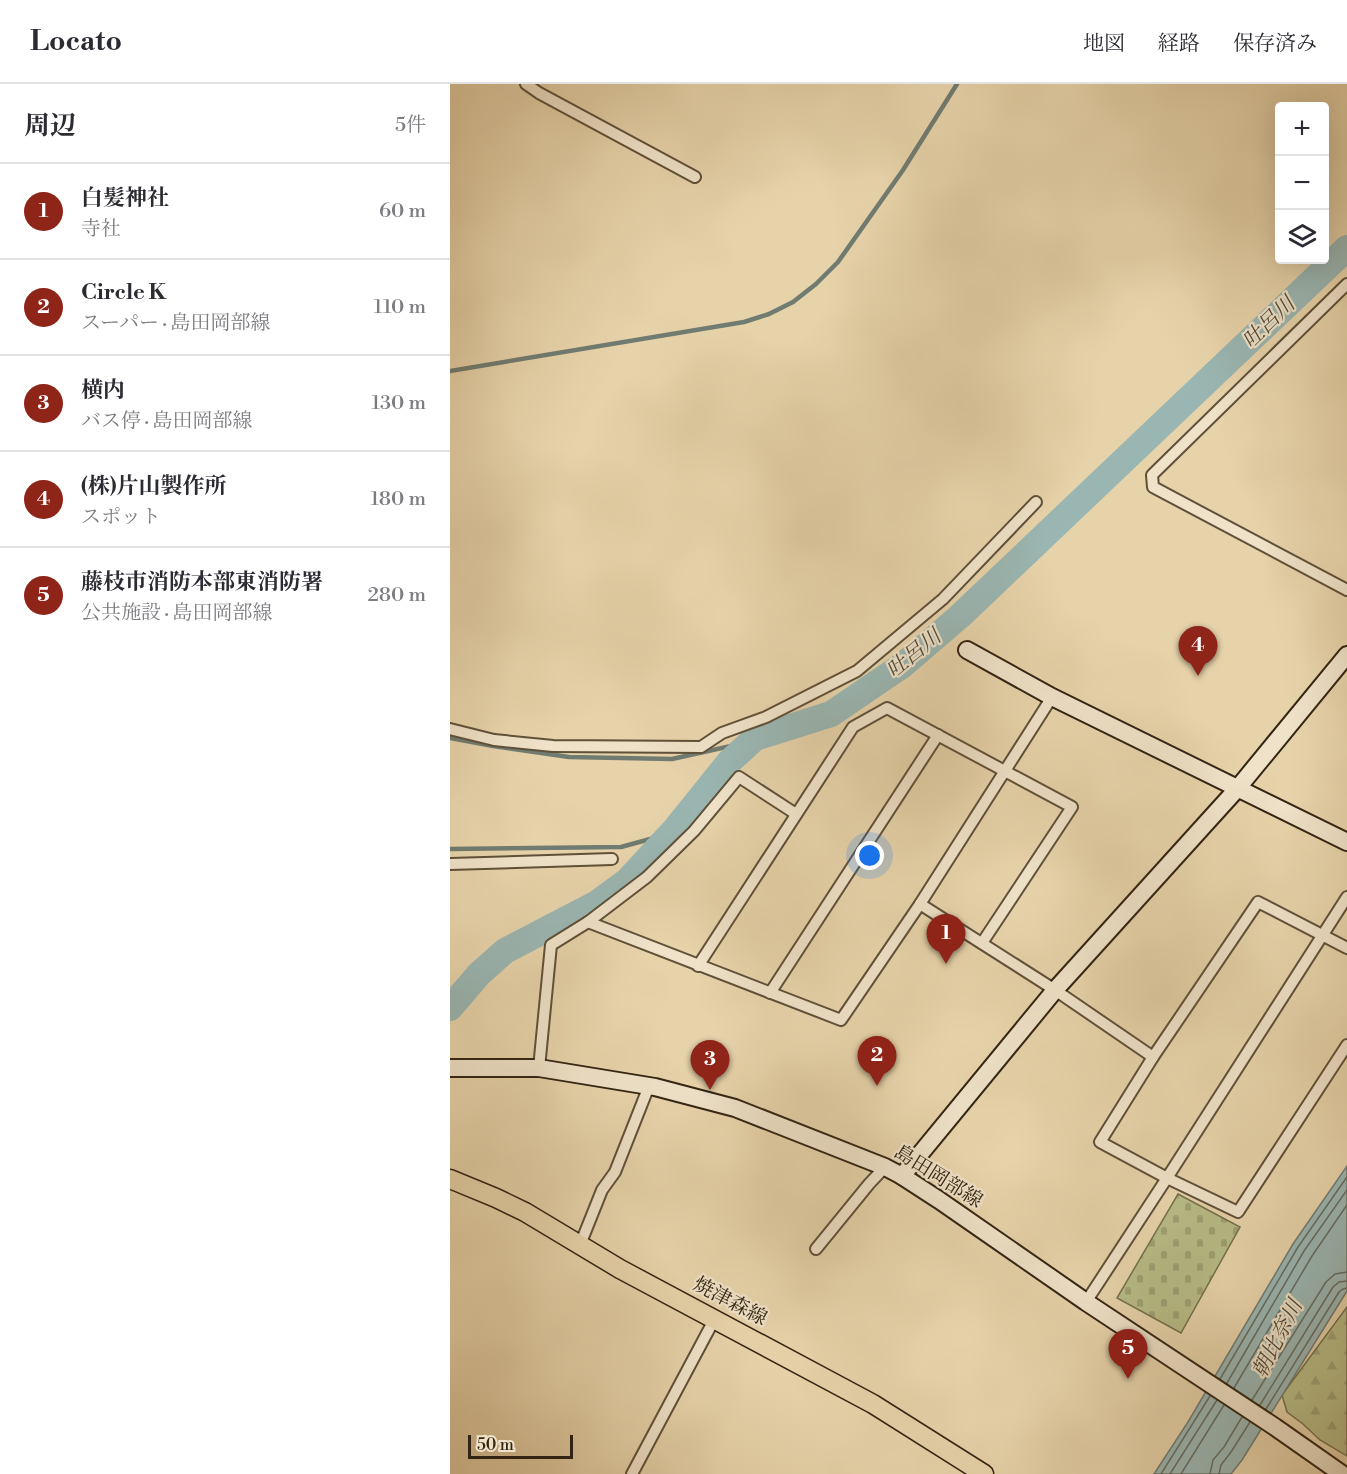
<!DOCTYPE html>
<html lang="ja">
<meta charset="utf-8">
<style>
body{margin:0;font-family:"Libre Bodoni","Noto Serif JP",serif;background:#f2f2f3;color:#2b2b33}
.controls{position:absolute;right:18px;top:18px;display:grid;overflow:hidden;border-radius:6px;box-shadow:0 6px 24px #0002}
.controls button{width:54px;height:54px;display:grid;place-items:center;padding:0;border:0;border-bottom:2px solid #e1e1e2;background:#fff;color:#2b2b33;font:30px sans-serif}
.scale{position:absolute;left:18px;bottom:15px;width:105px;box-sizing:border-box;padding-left:6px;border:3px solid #322413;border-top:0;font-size:16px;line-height:21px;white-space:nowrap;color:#322413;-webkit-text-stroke:4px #efe2c8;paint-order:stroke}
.you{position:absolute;left:420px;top:772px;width:21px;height:21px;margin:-15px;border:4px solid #fff;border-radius:50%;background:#1a73e8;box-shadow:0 0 0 9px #1a73e833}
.badge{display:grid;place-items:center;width:39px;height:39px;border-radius:50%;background:#8f2418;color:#fff;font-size:20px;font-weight:700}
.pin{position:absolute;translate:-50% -50px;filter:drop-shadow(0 2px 3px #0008)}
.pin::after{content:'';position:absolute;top:32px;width:21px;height:18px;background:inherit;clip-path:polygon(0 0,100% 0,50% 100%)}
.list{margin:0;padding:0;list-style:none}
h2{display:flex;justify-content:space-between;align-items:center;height:78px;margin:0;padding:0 24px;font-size:26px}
h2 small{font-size:20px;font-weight:400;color:#7c7c81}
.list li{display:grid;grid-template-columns:39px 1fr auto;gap:18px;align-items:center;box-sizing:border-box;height:96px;padding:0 24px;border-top:2px solid #e1e1e2}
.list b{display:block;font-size:22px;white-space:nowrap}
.list p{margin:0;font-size:20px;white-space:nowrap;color:#7c7c81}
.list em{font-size:20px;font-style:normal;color:#7c7c81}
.icon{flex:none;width:33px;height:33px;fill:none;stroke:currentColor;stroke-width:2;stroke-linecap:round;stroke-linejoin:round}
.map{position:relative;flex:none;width:897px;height:1390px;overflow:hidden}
header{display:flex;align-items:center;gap:36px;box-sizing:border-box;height:84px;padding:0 30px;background:#fff;border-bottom:2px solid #e1e1e2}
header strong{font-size:28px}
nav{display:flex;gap:33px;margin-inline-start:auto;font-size:21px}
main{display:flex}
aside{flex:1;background:#fff}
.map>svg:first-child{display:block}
.forest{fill:url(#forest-firs);stroke:#74704d;stroke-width:1.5}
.cemetery{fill:url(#cemetery-stones);stroke:#74704d;stroke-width:1.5}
.water{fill:#9ab6b2;stroke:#707c72;stroke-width:1.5}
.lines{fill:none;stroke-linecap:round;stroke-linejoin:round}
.shore{stroke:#666d62;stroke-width:1.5}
.stream{stroke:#707c72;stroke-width:4.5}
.river{stroke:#9ab6b2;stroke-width:26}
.street-casing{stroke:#5f5039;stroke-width:14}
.secondary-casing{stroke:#322413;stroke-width:20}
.primary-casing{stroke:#322413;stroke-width:21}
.street{stroke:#efe2c8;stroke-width:10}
.secondary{stroke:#efe2c8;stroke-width:16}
.primary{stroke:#e7d3aa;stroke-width:18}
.labels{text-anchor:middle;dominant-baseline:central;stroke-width:4.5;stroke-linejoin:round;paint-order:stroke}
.street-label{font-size:20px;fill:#322413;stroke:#efe2c8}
.water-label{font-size:21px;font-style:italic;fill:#4c483b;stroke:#efe2c8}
</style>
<header>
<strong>Locato</strong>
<nav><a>地図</a><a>経路</a><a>保存済み</a></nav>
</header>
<main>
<aside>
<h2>周辺<small>5件</small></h2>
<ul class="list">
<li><span class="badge">1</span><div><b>白髪神社</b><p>寺社</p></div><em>60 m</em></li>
<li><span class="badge">2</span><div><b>Circle K</b><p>スーパー · 島田岡部線</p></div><em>110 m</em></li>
<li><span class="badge">3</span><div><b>横内</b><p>バス停 · 島田岡部線</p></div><em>130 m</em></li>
<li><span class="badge">4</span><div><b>(株)片山製作所</b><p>スポット</p></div><em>180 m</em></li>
<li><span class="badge">5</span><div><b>藤枝市消防本部東消防署</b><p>公共施設 · 島田岡部線</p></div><em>280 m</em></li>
</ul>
</aside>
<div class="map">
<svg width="897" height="1390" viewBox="0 0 897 1390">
<defs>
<pattern id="forest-firs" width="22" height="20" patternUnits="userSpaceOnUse" patternTransform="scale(1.5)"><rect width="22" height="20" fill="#b7bc87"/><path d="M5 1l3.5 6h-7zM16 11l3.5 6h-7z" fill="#9ea174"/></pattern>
<pattern id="cemetery-stones" width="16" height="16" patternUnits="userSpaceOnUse" patternTransform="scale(1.5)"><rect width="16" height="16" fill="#b7bc87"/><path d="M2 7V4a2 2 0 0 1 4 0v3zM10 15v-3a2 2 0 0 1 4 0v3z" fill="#9ea174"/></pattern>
</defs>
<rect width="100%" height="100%" fill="#e7d3aa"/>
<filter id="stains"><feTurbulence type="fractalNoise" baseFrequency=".00333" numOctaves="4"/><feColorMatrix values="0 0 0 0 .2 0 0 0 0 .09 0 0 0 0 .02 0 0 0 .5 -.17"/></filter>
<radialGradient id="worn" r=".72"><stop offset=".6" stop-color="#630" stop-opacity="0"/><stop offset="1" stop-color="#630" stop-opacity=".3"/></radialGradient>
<!-- forest -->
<path class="forest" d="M 897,1223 L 897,1372 L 870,1356 L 853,1340 L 837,1328 L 832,1311 Z"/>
<!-- cemetery -->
<path class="cemetery" d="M 728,1110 L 790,1143 L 731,1249 L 667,1214 Z"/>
<!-- water -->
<path class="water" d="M 897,1082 L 897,1207 L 792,1376 L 781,1390 L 704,1390 L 738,1338 L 843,1160 Z"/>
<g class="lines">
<!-- shore -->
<g class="shore">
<path d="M 770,1295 L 848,1163 L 897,1093"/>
<path d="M 777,1299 L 854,1167 L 897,1106"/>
<path d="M 784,1304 L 862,1172 L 897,1121"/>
<path d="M 802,1316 L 876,1198 L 885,1190 L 897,1188"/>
<path d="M 810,1321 L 883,1203 L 889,1198 L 897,1197"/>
<path d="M 816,1325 L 889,1208 L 893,1205 L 897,1204"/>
<path d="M 711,1390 L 760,1312"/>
<path d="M 720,1390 L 767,1316"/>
<path d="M 731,1390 L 774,1321"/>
<path d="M 760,1390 L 763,1376 L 774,1363 L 792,1333"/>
<path d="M 769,1390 L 771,1381 L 781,1368 L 800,1338"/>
</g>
<!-- stream -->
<g class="stream">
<path d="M 0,287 L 294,238 L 319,230 L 343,218 L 366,200 L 388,178 L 453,86 L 507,0"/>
<path d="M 0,654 L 43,662 L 119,673 L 222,675 L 290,660 L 305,654"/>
<path d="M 0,765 L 171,763 L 204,754 L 226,744"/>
</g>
<!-- river -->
<path class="river" d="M 0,924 L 29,890 L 55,867 L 147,819 L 177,797 L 226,744 L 279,678 L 305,654 L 381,630 L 453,581 L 510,532 L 897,164"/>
<!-- street casing -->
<g class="street-casing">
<g id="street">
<path d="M 76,0 L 89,9 L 245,93"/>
<path d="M 897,200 L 702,391 L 703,403 L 897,506"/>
<path d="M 0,645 L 44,656 L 103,662 L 251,663 L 272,649 L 316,633 L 407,587 L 493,515 L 586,418"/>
<path d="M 0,780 L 162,775"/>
<path d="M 470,820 L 605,906 L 703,973"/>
<path d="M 138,838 L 391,936 L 470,820 L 602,613"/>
<path d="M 897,864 L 808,818 L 703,973 L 650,1058 L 717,1094 L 788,1128 L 897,961"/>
<path d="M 248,882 L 403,643 L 437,624 L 622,723 L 532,859"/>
<path d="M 320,909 L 488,651"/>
<path d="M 89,984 L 101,861 L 138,838 L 197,793 L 244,747 L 289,693 L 346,730"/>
<path d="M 130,1161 L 152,1106 L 165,1088 L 199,1002"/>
<path d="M 366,1165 L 419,1100 L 435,1083"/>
<path d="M 636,1218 L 717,1094 L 897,813"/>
<path d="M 182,1390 L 264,1236"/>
</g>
</g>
<!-- secondary casing -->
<g class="secondary-casing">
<g id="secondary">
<path d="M 517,566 L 602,613 L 897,758"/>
<path d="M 0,984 L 89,984 L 205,1003 L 285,1024 L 435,1083 L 452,1092 L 489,1116 L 636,1218 L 825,1343 L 892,1390"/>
<path d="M 452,1092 L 605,906 L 787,705 L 897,571"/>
</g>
</g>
<!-- primary casing -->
<g class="primary-casing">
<path id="primary" d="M 0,1095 L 46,1114 L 75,1128 L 170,1185 L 423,1320 L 534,1390"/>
</g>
<!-- street -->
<use href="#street" class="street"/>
<!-- secondary -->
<use href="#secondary" class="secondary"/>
<!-- primary -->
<use href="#primary" class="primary"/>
</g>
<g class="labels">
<!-- street labels -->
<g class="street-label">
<text transform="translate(488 1093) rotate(32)">島田岡部線</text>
<text transform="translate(280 1218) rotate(28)">焼津森線</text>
</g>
<!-- water labels -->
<g class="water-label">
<text transform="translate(819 239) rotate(-44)">吐呂川</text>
<text transform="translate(464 570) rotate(-39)">吐呂川</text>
<text transform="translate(828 1255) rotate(-63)">朝比奈川</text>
</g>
</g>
<rect width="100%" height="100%" filter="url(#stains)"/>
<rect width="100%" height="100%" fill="url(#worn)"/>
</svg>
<div class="controls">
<button>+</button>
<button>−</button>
<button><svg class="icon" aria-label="layers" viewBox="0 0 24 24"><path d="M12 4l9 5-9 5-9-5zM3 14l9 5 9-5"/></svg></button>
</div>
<div class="scale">50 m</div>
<div class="you"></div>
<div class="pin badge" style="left:496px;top:880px">1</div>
<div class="pin badge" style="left:427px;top:1002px">2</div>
<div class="pin badge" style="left:260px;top:1006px">3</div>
<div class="pin badge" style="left:748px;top:592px">4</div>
<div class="pin badge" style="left:678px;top:1295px">5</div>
</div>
</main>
